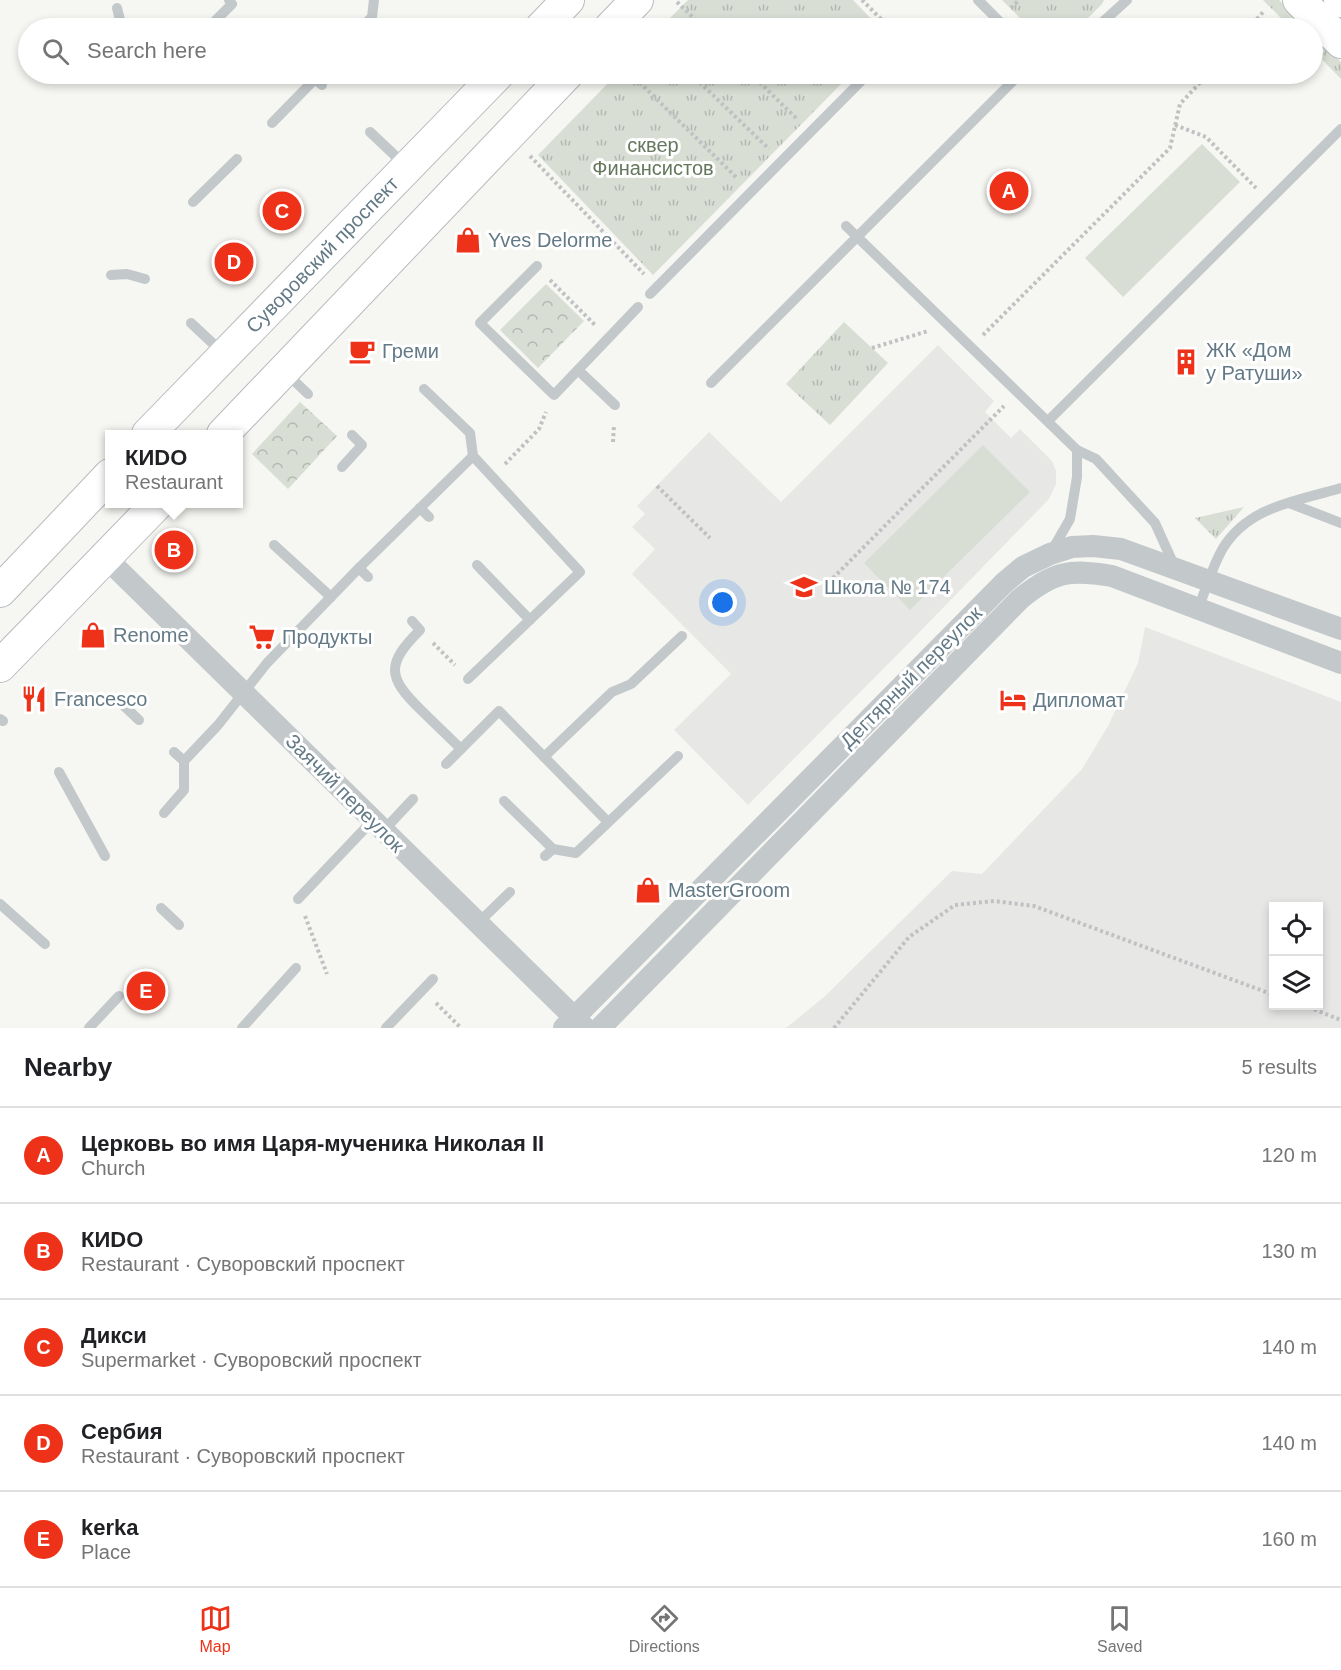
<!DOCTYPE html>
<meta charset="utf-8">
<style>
body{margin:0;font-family:Helvetica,sans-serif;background:#f6f6f6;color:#202124}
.controls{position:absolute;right:18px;bottom:18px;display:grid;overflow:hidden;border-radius:0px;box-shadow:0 3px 9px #0003}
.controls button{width:54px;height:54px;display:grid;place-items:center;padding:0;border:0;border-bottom:2px solid #e0e0e0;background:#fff;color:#202124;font:30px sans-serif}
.you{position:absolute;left:723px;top:603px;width:21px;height:21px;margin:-15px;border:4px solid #fff;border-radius:50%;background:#1a73e8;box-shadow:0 0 0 9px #1a73e833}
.badge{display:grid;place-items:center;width:39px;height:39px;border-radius:50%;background:#ee321a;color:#fff;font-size:20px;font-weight:700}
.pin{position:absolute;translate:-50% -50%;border:3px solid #fff;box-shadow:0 2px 6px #0006}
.popup{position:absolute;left:105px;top:430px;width:138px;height:78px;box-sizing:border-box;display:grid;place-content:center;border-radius:0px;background:#fff;filter:drop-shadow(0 2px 4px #0005);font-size:20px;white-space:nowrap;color:#757577}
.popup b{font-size:22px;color:#202124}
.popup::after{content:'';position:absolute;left:50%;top:100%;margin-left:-12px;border:12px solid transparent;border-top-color:#fff}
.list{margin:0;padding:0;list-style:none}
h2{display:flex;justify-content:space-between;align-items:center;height:78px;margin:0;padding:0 24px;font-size:26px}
h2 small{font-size:20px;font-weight:400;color:#757577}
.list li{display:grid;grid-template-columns:39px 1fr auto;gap:18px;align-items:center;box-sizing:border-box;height:96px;padding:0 24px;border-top:2px solid #e0e0e0}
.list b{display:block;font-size:22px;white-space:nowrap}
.list p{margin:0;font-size:20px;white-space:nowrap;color:#757577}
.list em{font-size:20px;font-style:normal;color:#757577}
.icon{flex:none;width:33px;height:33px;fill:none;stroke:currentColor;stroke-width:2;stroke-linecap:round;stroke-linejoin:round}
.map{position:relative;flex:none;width:1341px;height:1028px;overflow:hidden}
.search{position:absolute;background:#fff;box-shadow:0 3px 9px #0003;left:18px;right:18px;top:18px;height:66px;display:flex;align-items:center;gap:15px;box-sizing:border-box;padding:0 21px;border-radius:33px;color:#757577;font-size:22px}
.sheet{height:558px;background:#fff}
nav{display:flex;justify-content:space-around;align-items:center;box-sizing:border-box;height:84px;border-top:2px solid #e0e0e0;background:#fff;font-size:16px;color:#757577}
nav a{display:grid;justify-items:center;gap:3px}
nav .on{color:#ee321a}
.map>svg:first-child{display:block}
.built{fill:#e7e8e6;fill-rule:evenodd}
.grass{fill:url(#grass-tufts)}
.forest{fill:url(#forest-crowns)}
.pitch{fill:#d8ded3}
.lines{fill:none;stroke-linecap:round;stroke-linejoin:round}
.secondary-casing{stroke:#b5bcbf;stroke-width:34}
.path{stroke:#bfc1c3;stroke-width:4;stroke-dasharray:3 3;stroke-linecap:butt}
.lane{stroke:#c3c8cb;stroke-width:10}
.street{stroke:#c3c8cb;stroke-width:22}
.secondary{stroke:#fff;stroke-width:32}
.labels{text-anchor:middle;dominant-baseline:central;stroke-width:6;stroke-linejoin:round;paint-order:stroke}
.park-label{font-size:20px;fill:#66775e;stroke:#fff}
.poi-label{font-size:20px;fill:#637a86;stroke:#fff;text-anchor:start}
.street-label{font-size:20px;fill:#637a86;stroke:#fff}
</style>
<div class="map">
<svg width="1341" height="1028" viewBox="0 0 1341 1028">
<defs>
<pattern id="grass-tufts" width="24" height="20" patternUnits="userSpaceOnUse" patternTransform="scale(1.5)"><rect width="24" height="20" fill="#d8ded3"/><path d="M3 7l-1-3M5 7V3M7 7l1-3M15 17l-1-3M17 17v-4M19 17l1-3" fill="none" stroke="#b3b9b1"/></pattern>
<pattern id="forest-crowns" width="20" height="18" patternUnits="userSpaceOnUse" patternTransform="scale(1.5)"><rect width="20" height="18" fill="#d8ded3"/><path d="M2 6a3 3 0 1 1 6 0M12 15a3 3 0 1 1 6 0" fill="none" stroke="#b3b9b1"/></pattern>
</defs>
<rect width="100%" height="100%" fill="#f6f6f2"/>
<!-- built -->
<g class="built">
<path d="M 938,345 L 994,401 L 985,412 L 1011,438 L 1020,429 L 1052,461 L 1056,471 L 1056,484 L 1049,499 L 904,648 L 748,805 L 674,730 L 731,674 L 632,574 L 655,549 L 632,527 L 645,514 L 637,506 L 709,432 L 781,502 Z"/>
<path d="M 1145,627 L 1341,702 L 1341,1028 L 786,1028 L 824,997 L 952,871 L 982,874 L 1082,769 L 1108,726 L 1138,663 ZM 1274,906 L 1318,906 L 1318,1005 L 1274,1005 Z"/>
</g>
<!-- grass -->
<g class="grass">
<path d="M 688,0 L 853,0 L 880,28 L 660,28 Z"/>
<path d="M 1002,0 L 1104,0 L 1102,4 L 1078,28 L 1030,28 Z"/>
<path d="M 1263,0 L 1279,0 L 1308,28 L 1291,28 Z"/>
<path d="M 1312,33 L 1341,62 L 1341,79 L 1313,50 Z"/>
<path d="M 617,74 L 851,74 L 653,275 L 538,155 Z"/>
<path d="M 844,322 L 888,363 L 830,425 L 786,384 Z"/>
<path d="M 1244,507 L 1216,539 L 1195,518 Z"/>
</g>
<!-- forest -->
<g class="forest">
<path d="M 546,284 L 584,321 L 538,368 L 500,330 Z"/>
<path d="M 300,402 L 337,436 L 288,489 L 252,454 Z"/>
</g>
<!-- pitch -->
<g class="pitch">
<path d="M 1202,144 L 1240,182 L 1123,297 L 1085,258 Z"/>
<path d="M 983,445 L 1030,492 L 910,610 L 864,563 Z"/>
</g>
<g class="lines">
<!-- secondary casing -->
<g class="secondary-casing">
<g id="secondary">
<path d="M 1299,0 L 1341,42"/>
<path d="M 1340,0 L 1341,1"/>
<path d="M 541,28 L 568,0"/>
<path d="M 610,28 L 637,0"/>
<path id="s1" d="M 148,434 L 498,74"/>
<path d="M 223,434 L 567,74"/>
<path d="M 0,591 L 110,475"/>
<path d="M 0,666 L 157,504"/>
</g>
</g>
<!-- path -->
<g class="path">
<path d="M 862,0 L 890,28"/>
<path d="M 677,2 L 704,28"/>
<path d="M 1011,8 L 1019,0"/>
<path d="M 1249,28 L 1263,12"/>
<path d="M 631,74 L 738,179"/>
<path d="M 691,74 L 769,149"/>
<path d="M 751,74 L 797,119"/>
<path d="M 1175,125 L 1206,137 L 1256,188"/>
<path d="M 530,156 L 644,274"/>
<path d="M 550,280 L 596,326"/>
<path d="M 983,335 L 1170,148 L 1180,104 L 1208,74"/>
<path d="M 872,348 L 928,331"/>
<path d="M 613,442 L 614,425"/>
<path d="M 505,464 L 539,429 L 546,412"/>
<path d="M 657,486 L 710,538"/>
<path d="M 833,578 L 1004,406"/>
<path d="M 433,643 L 455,665"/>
<path d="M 305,916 L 327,974"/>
<path d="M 436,1003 L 461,1028"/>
<path d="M 1303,1005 L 1341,1020"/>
<path d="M 834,1028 L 909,937 L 955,905 L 994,901 L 1034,906 L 1274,995"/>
</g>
<!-- lane -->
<g class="lane">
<path d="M 978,0 L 1006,28"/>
<path d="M 117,8 L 122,28"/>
<path d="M 208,28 L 232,4 L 229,0"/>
<path d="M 361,28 L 372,17 L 374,0"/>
<path d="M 1096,28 L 1127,0"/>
<path d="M 272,123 L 315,79 L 322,85"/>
<path d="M 370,132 L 405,165"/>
<path d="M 193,202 L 237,159"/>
<path d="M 846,226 L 1077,450 L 1096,459 L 1155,523 L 1174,565"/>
<path d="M 537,266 L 480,323 L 554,395 L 638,307"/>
<path d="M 111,275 L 127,274 L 145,279"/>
<path d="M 650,294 L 868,74"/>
<path d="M 191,323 L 223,353"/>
<path d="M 578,370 L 615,405"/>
<path d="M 286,373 L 308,394"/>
<path d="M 711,383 L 1020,74"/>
<path d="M 424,389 L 470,433 L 473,456 L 580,572 L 468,679"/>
<path d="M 1048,421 L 1341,129"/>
<path d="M 342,467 L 362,445 L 352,435"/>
<path d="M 1289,503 L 1341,523"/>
<path d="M 420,508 L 429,517"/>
<path d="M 274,545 L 331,597"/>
<path d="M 1051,552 L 1070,519 L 1077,477 L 1077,450"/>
<path d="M 477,565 L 530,620"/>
<path d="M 359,568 L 368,577"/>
<path d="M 1198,609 C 1206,589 1212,567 1223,548 C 1249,506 1297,501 1341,488"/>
<path d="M 412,621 L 420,630 C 386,664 387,677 421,710 C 434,723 448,736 461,749"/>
<path d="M 119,701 L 139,720"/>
<path d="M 0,719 L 3,721"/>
<path d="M 174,752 L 184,761"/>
<path d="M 544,757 L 612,692 L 631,684 L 682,636"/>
<path d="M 446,764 L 499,711 L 608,822"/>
<path d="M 59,772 L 105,856"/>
<path d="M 504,801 L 553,849"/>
<path d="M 164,813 L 184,790 L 184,761 L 218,725 L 267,663 L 359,568 L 473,456"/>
<path d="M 383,831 L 413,799"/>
<path d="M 545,856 L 553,849 L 576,853 L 678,756"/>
<path d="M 298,899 L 373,820"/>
<path d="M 0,904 L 45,944"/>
<path d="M 161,908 L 179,925"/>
<path d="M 478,923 L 510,892"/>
<path d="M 89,1028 L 119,996"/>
<path d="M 242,1028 L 296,968"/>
<path d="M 386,1028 L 433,979"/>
</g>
<!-- street -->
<g class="street">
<path d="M 106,558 L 584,1027"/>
<path d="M 564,1028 L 1004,583 L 1023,567 L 1050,554 L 1072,547 L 1093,546 L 1121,549 L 1341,629"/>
<path d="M 600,1028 L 1020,599 C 1054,571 1070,569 1112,576 L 1341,663"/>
</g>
<!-- secondary -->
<use href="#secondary" class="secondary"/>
</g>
<!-- icons -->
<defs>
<g id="shop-bare" transform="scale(2.07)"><path d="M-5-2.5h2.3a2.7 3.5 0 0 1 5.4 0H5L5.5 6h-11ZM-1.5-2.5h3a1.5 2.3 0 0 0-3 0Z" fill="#ee321a" stroke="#fff" stroke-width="2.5" paint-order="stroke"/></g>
<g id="cafe-bare" transform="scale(2.07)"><path d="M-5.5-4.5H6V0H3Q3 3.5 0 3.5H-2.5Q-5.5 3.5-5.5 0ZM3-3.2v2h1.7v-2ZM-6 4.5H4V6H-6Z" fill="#ee321a" stroke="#fff" stroke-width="2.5" paint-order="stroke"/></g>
<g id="building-bare" transform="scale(2.07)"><path d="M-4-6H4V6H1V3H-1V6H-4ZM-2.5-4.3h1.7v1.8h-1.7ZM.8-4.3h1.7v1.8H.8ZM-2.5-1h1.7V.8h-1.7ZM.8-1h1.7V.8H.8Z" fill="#ee321a" stroke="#fff" stroke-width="2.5" paint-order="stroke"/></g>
<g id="school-bare" transform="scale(2.07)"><path d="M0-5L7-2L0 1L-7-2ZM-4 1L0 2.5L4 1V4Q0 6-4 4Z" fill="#ee321a" stroke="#fff" stroke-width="2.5" paint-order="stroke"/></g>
<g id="supermarket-bare" transform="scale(2.07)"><path d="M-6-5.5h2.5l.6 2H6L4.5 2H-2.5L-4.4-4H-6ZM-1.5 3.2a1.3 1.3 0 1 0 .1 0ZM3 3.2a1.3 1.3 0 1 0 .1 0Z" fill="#ee321a" stroke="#fff" stroke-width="2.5" paint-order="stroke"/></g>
<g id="restaurant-bare" transform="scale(2.07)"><path d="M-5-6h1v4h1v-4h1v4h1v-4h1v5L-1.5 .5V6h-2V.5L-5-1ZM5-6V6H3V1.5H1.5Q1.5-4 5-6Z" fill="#ee321a" stroke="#fff" stroke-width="2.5" paint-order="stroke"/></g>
<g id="hotel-bare" transform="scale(2.07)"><path d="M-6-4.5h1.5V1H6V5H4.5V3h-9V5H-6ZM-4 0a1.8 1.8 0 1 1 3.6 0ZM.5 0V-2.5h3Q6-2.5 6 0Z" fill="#ee321a" stroke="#fff" stroke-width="2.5" paint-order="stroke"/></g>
</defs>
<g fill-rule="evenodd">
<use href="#shop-bare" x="468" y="240"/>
<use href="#cafe-bare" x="362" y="351"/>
<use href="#building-bare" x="1186" y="362"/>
<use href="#school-bare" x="804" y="587"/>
<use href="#shop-bare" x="93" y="635"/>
<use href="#supermarket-bare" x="262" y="637"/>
<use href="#restaurant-bare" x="34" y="699"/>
<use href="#hotel-bare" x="1013" y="700"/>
<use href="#shop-bare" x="648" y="890"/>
</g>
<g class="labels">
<!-- park labels -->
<g class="park-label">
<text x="653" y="145">сквер<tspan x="653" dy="23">Финансистов</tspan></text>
</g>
<!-- poi labels -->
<g class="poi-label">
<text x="488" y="240">Yves Delorme</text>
<text x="1206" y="350">ЖК «Дом<tspan x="1206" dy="23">у Ратуши»</tspan></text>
<text x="382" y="351">Греми</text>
<text x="824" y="587">Школа № 174</text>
<text x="113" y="635">Renome</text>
<text x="282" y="637">Продукты</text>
<text x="54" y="699">Francesco</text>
<text x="1033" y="700">Дипломат</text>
<text x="668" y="890">MasterGroom</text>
</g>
<!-- street labels -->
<g class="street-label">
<text stroke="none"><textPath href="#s1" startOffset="250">Суворовский проспект</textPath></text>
<text transform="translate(911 677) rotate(-45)">Дегтярный переулок</text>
<text transform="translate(345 793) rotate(45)">Заячий переулок</text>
</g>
</g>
</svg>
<div class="controls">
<button><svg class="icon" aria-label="locate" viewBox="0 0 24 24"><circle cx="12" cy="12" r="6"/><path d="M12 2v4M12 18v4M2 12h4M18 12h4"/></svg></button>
<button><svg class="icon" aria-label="layers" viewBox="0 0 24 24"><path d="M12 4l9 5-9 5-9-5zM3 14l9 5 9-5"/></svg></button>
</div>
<div class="you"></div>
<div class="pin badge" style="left:1009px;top:191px">A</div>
<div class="pin badge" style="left:174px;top:550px">B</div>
<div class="popup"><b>КИDO</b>Restaurant</div>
<div class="pin badge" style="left:282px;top:211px">C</div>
<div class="pin badge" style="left:234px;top:262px">D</div>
<div class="pin badge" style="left:146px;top:991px">E</div>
<div class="search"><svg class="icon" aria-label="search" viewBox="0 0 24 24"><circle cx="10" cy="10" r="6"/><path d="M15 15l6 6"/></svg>Search here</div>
</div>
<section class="sheet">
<h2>Nearby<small>5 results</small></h2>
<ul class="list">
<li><span class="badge">A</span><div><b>Церковь во имя Царя-мученика Николая II</b><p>Church</p></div><em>120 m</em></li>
<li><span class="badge">B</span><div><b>КИDO</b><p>Restaurant · Суворовский проспект</p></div><em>130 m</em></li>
<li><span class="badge">C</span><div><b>Дикси</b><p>Supermarket · Суворовский проспект</p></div><em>140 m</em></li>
<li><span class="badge">D</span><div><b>Сербия</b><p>Restaurant · Суворовский проспект</p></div><em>140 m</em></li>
<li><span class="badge">E</span><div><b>kerka</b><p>Place</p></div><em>160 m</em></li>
</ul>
</section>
<nav>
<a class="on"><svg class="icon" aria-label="map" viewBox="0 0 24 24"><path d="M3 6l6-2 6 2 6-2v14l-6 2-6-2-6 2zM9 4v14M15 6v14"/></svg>Map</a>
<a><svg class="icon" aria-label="directions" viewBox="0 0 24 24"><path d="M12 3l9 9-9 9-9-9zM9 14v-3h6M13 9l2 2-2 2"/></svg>Directions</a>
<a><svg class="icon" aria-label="saved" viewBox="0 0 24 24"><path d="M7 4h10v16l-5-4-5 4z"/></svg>Saved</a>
</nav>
